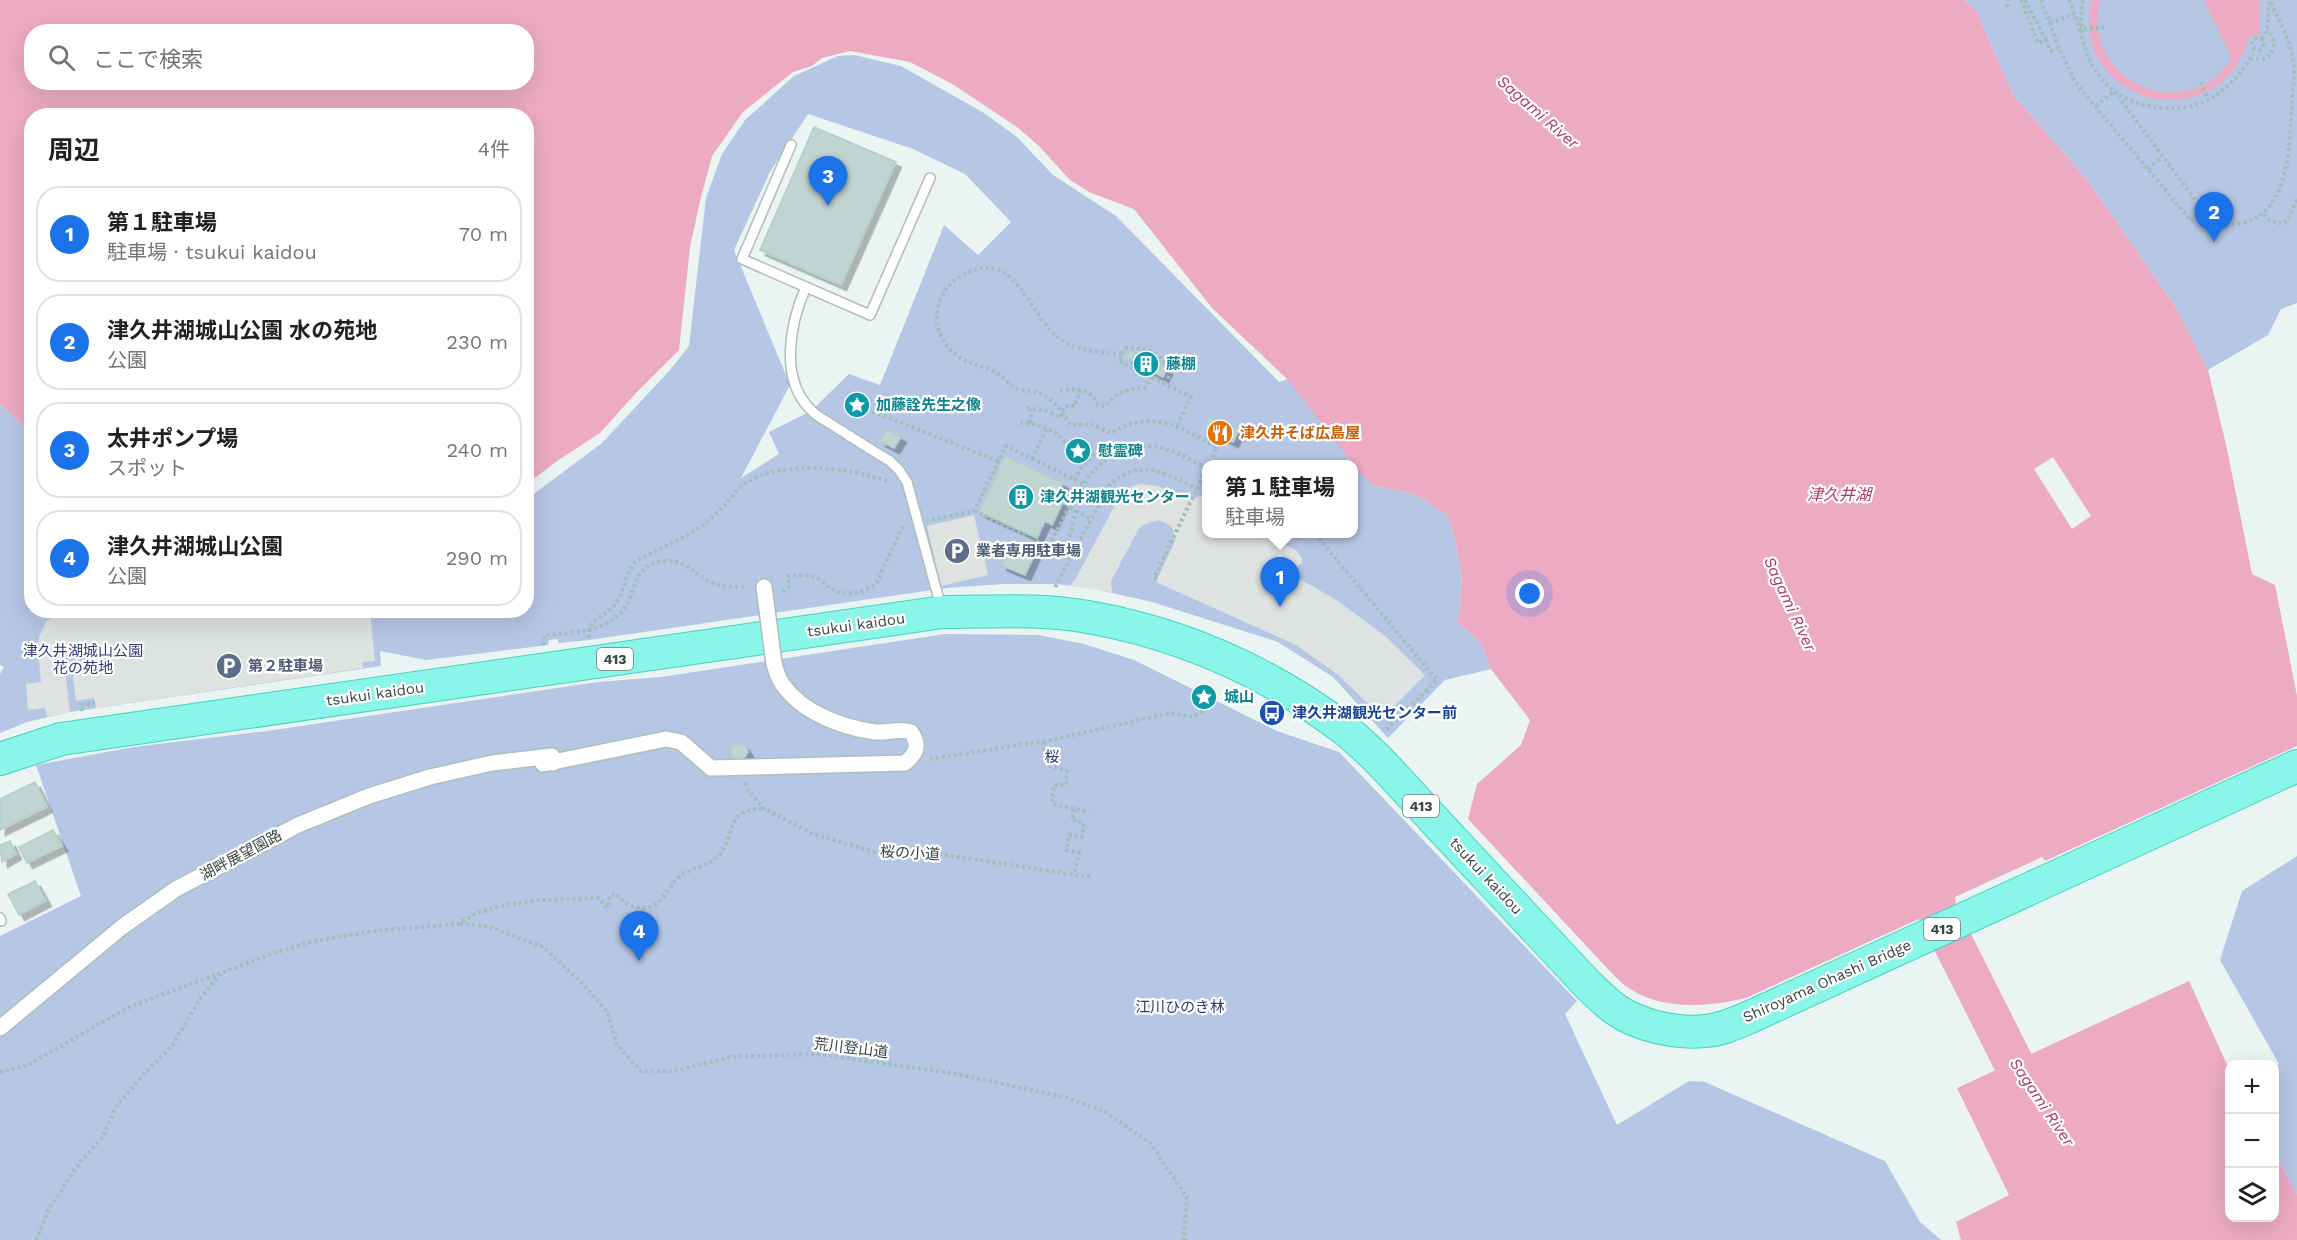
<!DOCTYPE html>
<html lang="ja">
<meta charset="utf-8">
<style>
body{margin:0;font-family:"Work Sans","Noto Sans JP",sans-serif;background:#f6f6f6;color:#202124}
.controls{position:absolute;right:18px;bottom:18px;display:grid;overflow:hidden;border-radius:12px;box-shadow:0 6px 24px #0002}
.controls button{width:54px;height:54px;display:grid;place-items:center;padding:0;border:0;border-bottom:2px solid #e0e0e0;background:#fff;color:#202124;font:30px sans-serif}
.you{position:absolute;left:1530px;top:594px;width:21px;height:21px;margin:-15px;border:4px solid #fff;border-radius:50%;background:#1a73e8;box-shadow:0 0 0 9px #1a73e833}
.badge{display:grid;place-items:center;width:39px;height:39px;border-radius:50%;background:#1a73e8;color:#fff;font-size:20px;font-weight:700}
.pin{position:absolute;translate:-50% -50px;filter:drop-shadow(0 2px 3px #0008)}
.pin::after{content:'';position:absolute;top:32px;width:21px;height:18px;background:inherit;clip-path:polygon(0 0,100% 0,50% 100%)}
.popup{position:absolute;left:1202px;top:460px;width:156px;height:78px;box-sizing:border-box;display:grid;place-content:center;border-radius:12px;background:#fff;filter:drop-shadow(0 2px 4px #0005);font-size:20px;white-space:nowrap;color:#757577}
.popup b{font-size:22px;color:#202124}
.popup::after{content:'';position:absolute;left:50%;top:100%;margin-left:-12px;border:12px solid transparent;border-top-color:#fff}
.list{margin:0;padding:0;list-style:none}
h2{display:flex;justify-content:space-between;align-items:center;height:78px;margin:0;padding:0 24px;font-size:26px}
h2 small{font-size:20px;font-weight:400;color:#757577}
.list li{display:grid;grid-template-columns:39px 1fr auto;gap:18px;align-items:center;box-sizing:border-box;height:96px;margin:0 12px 12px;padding:0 12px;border:2px solid #e0e0e0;border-radius:24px}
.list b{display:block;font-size:22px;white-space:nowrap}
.list p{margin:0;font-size:20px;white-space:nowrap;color:#757577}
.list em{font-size:20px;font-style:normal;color:#757577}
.icon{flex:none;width:33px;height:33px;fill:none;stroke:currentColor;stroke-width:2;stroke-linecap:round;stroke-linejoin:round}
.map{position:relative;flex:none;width:2297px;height:1240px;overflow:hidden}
.search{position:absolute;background:#fff;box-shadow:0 6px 24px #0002;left:24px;top:24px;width:510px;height:66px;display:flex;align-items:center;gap:15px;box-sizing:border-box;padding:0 21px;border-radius:24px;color:#757577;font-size:22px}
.panel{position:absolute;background:#fff;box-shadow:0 6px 24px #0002;left:24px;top:108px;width:510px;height:510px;border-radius:24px}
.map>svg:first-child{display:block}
.green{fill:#b6c6e5;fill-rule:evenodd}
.parking{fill:#dee3e2}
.water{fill:#ecabc3;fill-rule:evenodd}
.pier{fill:#eaf4f3}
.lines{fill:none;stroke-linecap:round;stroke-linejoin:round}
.river{stroke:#ecabc3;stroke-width:40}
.building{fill:#c0d5d1;stroke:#b4cfca;stroke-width:1.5;filter:url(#shadow)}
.service-casing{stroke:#adbfbc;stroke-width:12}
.pedestrian-casing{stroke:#adbfbc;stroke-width:18}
.trunk-casing{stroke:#45d3bd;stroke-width:34}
.path{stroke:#9fbfbb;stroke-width:4;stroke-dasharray:3 3;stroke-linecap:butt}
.service{stroke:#fff;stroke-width:9}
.pedestrian{stroke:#fff;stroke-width:15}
.trunk{stroke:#8af6ea;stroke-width:32}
.pedestrian-bridge-casing{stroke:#adbfbc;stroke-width:18;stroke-linecap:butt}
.pedestrian-bridge{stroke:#fff;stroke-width:15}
.labels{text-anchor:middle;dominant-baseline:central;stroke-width:4.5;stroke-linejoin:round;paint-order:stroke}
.shield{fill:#fff;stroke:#747e7c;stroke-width:1.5}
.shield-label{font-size:14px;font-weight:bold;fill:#384744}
.culture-label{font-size:15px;font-weight:bold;fill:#0d838f;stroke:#fff;text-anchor:start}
.food-label{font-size:15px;font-weight:bold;fill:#c56008;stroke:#fff;text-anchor:start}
.service-label{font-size:15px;font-weight:bold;fill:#4e5e75;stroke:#fff;text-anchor:start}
.street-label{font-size:15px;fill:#384744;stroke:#fff}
.park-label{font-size:15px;fill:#2f3b75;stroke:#fff}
.transit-label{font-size:15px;font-weight:bold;fill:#164399;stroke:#fff;text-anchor:start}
.water-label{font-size:16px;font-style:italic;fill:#ac3863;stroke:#fff}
</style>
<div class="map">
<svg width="2297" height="1240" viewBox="0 0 2297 1240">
<defs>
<filter id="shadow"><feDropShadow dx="5.5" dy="5.5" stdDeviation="0" flood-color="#0004"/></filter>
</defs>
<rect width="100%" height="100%" fill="#eaf4f3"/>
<!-- green -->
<g class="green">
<path d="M 1964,0 L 2297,0 L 2297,303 L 2281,309 L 2268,335 L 2208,370 L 2175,306 L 2088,181 L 2012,93 L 1976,10 Z"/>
<path d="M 854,55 L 901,66 L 984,113 L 1017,137 L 1053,175 L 1116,216 L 1279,382 L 1288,379 L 1374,486 L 1414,494 L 1447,515 L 1455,538 L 1462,580 L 1458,622 L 1481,644 L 1491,669 L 1445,680 L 1388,738 L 1333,677 L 1278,642 L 1152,602 L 1090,588 L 1056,584 L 1004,584 L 946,588 L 589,640 L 559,643 L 557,639 L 549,640 L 548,645 L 426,660 L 380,651 L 381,666 L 70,712 L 27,722 L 0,733 L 0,674 L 4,667 L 0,665 L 0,404 L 31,434 L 32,610 L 526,610 L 527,499 L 602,443 L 670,370 L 689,346 L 706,198 L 722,154 L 745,120 L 794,76 L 838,56 ZM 808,114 L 913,149 L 965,174 L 1011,222 L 978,255 L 944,225 L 880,385 L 849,374 L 811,411 L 769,432 L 779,454 L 741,478 L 790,385 L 734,250 L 770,172 ZM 1206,464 L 1354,464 L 1354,534 L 1206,534 Z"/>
<path d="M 945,634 L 1038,635 L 1084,644 L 1134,660 L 1277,731 L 1339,752 L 1577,1001 L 1565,1014 L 1617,1125 L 1689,1081 L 1705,1082 L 1885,1161 L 1920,1222 L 1941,1240 L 0,1240 L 0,936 L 81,896 L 36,765 L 134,747 L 267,731 L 598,682 L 661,677 Z"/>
<path d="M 2297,856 L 2297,1194 L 2275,1153 L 2275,1067 L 2279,1064 L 2220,960 L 2242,891 Z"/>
</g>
<!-- parking -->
<g class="parking">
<path d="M 1140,484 L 1158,486 L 1186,499 L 1192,499 L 1201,496 L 1206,487 L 1206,534 L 1264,534 L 1296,550 L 1302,558 L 1302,564 L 1299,565 L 1286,589 L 1293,588 L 1298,578 L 1338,601 L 1385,636 L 1425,675 L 1383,718 L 1337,674 L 1296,645 L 1156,582 L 1175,541 L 1173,529 L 1169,525 L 1158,520 L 1143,525 L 1138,530 L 1111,581 L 1112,592 L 1070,586 L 1075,580 L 1117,501 L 1131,487 Z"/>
<path d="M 974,515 L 988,575 L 941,586 L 927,526 Z"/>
<path d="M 59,611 L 370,611 L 375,661 L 363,662 L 363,668 L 96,708 L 94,698 L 76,701 L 73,676 L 92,673 L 96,664 L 95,657 L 92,653 L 85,651 L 72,653 L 67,656 L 64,663 L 70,712 L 47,717 L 45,708 L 28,710 L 26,684 L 41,682 L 38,646 L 39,637 L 46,622 Z"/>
</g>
<!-- water -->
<g class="water">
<path d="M 0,0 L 1964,0 L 1976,10 L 2012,93 L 2088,181 L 2175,306 L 2208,370 L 2227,449 L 2252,574 L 2275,585 L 2297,696 L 2297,746 L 2045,861 L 2042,857 L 1955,897 L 1956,902 L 1746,998 C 1708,1007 1661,1011 1627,987 C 1619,981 1612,973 1606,967 L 1468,819 L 1477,784 L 1521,745 L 1530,720 L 1491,669 L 1481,644 L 1458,622 L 1462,580 L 1455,538 L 1447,515 L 1414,494 L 1374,486 L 1361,474 L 1288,380 L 1212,308 L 1134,209 L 1091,193 L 1070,180 L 1039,146 L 1017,127 L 954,85 L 910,62 L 850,51 L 822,58 L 812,66 L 793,72 L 743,112 L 712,156 L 700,201 L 690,247 L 679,350 L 635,394 L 600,433 L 557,461 L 527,484 L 526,116 L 32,116 L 31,434 L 0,404 ZM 32,32 L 526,32 L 526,82 L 32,82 Z"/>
<path d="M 2092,0 L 2100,0 C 2084,59 2144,111 2201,86 C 2214,81 2223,70 2232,59 L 2204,0 L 2259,0 L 2260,33 L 2250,37 C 2243,51 2240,64 2228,76 C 2170,133 2070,80 2092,0 Z"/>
<path d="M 2189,981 L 2229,1069 L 2230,1218 L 2274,1218 L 2275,1153 L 2297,1194 L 2297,1240 L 1961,1240 L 1956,1222 L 2009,1195 L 1957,1088 Z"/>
</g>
<!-- pier -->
<path class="pier" d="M 2053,457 L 2091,516 L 2072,529 L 2034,469 Z"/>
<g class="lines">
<!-- river -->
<path class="river" d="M 1912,861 L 2017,1070 L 2043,1106"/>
</g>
<!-- building -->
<g class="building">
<path d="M 814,127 L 896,162 L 841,285 L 760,250 Z"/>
<path d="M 1130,350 L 1167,369 L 1163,377 L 1126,358 Z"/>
<path d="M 1210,417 L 1238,431 L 1233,442 L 1205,429 Z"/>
<path d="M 887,429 L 901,437 L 894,448 L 880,441 Z"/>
<path d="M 1005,456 L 1063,483 L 1056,499 L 1063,502 L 1052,525 L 1045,521 L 1037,538 L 979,512 Z"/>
<path d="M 1011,542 L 1020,546 L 1022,542 L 1037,549 L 1025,575 L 1001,565 Z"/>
<path d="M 734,745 L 744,745 L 748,752 L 743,760 L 735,760 L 730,752 Z"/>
<path d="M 35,782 L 47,807 L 0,830 L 0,799 Z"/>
<path d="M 53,830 L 62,846 L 27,863 L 19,847 Z"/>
<path d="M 10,841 L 16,854 L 2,862 L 0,845 Z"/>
<path d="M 35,881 L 46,901 L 19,915 L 8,894 Z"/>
</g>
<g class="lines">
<!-- service casing -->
<g class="service-casing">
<g id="service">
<path d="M 791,145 L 742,259 L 870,315 L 930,178"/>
<path d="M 806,287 C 790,323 779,379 811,410 C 817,417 827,421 834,426 C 853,438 871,450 890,461 L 899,470 L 907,482 L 941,607"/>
<path d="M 0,918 L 1,921"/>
</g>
</g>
<!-- pedestrian casing -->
<g class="pedestrian-casing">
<g id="pedestrian">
<path d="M 764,587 L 766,602"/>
<path d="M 543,764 L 666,739 L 681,742 L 711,768 L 905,763 C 917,753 920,745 911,732 C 899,728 888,733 875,732 C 841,727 803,713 783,685 C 778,679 776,670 774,664"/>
<path d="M 0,1028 L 122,927 L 176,889 L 298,825 L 369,796 L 430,777 L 492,763 L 552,756 L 553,763"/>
</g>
</g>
<!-- trunk casing -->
<g class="trunk-casing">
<path id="trunk" d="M 0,759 L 61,739 L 943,612 C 990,612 1040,608 1088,617 C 1179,633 1264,670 1339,725 C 1375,752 1405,789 1435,821 C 1486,875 1536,930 1587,984 C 1596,992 1605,1002 1615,1009 C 1639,1026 1676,1034 1705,1031 C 1721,1030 1736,1023 1750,1017 L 2297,766"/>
</g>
<!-- path -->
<g class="path">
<path d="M 2021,0 L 2038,43 L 2046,40 L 2051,51 L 2059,48"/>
<path d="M 2025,0 L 2046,40"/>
<path d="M 2041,0 L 2059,48 L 2075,82 L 2191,221 L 2203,210"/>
<path d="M 2069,0 L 2080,30 L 2104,27"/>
<path d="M 2083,0 C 2072,55 2106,106 2165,108 C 2175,108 2186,108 2196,105 C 2222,96 2240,76 2253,54"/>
<path d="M 2007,7 L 2009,0"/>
<path d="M 2050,23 L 2075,14"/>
<circle cx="2258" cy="44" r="6"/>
<path d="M 2262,39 L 2267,30 L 2269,2"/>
<path d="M 2250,59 L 2265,59 C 2276,51 2277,39 2267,30"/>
<path d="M 2201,82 L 2208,100"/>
<path d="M 2096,106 L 2114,91 L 2203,210 C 2216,220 2230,227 2246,222 C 2290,209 2289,144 2292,106 C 2292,91 2296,74 2293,60 C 2290,38 2278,19 2269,0"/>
<path d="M 2148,169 L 2162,157"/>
<path d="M 2264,214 L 2269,220 L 2282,224 L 2288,220 L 2297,199"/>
<path d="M 1122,354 C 1101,353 1078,351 1060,339 C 1031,319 1015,246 965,274 C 951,281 941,292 938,308 C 935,323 938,335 948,347 C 965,366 975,362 995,372 C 1003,376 1009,385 1017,389 C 1021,391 1029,390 1035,392 C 1052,396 1062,411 1070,425 L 1090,424 L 1111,433 C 1152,408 1179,427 1217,447 L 1209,464"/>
<path d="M 1165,384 L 1171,372 C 1160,353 1146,346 1125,348 L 1119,361 L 1191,397 L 1177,426"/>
<path d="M 1060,391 C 1075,387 1092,389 1098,405 L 1106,406 C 1115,392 1129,389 1145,388 L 1151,377"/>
<path d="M 1027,408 L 1047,411 L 1060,418 L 1065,407 L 1070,405 L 1075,406 L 1080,389"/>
<path d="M 867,409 L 998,461"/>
<path d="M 1020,423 C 1041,423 1057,430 1068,447"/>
<path d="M 1030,423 L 1031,409"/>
<path d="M 1032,459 L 1047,428"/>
<path d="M 1075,480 L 1080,469 L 1095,454"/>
<path d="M 1070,508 L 1076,511 L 1065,554 L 1070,557"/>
<path d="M 974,511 L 1025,535"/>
<path d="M 1076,511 L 1091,519"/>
<path d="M 932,520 L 974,511 L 1006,446 L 1083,484"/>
<path d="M 1291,534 L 1299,538 L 1305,534"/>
<path d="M 1315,534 L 1437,680 L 1385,731"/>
<path d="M 1036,541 L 1065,554"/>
<path d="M 1049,546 C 1075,498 1100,428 1169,450 C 1182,454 1194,462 1206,468"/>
<path d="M 1157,579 L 1154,578 L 1206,469"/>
<path d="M 1055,587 L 1110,484 C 1142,457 1165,473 1197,489"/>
<path d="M 783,592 L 789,586 L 788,576 C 797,575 807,574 816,578 C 820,579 824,584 827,586 C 843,597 861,595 876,584 L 903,526"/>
<path d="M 589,638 C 587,617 604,619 615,604 C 626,591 624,575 635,562 C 655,550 677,542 696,530 C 706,524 716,514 724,506 C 731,498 737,488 746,483 C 780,460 853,467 889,482"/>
<path d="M 543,645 L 545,635 C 570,633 595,633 615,618 C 640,600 627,563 666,561 C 686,559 698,578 715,584 C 725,587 737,587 747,587"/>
<path d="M 82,711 L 81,705 L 95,703"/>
<path d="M 1043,742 L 1048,765 L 1067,771 L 1066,785 L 1054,785 L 1052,804 L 1089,812"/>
<path d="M 930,759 L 1051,740 L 1170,713 L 1192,717 L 1203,712 L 1215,691"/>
<path d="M 745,783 L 747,789 L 763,808 L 811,833 L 874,852 L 946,855 L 1090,877"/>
<path d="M 1074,809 L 1072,820 L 1084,823 L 1082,837 L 1069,835 L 1066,850 L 1079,853 L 1074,874"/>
<path d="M 460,924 L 487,926 L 543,947 L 582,983 L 607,1012 L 617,1045 L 641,1071 L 675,1071 L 730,1057 L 817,1054 L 957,1074 L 1064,1097 L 1104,1111 L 1150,1143 L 1187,1197 L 1184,1240"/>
<path d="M 0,1072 L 28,1065 L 129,1007 L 220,973"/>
<path d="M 36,1240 L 49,1209 L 80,1162 L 102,1138 L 116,1107 L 144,1074 L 172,1046 L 200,999 L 221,973 L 274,953 L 310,942 L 373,931 L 458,924 L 475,914 L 500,906 L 541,900 L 599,898 L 607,908 L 610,895 L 617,894 C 623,902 629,906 640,908 C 662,911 666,887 680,876 C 690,868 706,868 717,857 C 737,837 722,811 763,808"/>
</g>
<!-- service -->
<use href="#service" class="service"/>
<!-- pedestrian -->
<use href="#pedestrian" class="pedestrian"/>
<!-- trunk -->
<use href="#trunk" class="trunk"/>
<!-- pedestrian-bridge casing -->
<g class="pedestrian-bridge-casing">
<path id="pedestrian-bridge" d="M 766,602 L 774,664"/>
</g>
<!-- pedestrian-bridge -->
<use href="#pedestrian-bridge" class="pedestrian-bridge"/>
</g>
<!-- icons -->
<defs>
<g id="building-disc" transform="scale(1.35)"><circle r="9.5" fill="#0f9aa8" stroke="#fff"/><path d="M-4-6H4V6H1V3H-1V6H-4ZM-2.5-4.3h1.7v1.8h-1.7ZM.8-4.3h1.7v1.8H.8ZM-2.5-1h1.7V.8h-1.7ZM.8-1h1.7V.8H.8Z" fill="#fff"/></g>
<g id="sight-disc" transform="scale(1.35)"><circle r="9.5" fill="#0f9aa8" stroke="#fff"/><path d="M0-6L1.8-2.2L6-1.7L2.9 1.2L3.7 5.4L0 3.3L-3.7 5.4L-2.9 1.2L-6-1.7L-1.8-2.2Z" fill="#fff"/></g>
<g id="restaurant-disc" transform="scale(1.35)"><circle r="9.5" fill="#e8710a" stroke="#fff"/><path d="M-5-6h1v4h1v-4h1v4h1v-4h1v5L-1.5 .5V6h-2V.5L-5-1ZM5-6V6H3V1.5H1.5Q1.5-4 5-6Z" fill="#fff"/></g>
<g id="parking-disc" transform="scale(1.35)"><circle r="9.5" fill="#5c6f8a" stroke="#fff"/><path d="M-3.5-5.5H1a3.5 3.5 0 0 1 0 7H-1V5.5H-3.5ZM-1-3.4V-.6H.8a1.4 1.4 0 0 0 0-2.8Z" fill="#fff"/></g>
<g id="bus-disc" transform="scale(1.35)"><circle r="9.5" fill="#1a4fb4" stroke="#fff"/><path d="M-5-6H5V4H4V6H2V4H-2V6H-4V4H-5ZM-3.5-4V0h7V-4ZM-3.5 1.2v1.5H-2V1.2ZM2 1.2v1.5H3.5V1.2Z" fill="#fff"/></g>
</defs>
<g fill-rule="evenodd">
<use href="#building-disc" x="1146" y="364"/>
<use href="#sight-disc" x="857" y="405"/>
<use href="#restaurant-disc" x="1220" y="433"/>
<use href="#sight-disc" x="1078" y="451"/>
<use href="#building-disc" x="1021" y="497"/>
<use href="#parking-disc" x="957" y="551"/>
<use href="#parking-disc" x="229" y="666"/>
<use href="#sight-disc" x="1204" y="697"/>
<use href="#bus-disc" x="1272" y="713"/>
</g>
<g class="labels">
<!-- shield labels -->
<g class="shield">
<rect x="597" y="648" width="36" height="22" rx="4.5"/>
<rect x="1403" y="795" width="36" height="22" rx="4.5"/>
<rect x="1924" y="918" width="36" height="22" rx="4.5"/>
</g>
<g class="shield-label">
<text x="615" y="659">413</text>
<text x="1421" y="806">413</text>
<text x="1942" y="929">413</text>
</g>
<!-- culture labels -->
<g class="culture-label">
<text x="1166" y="364">藤棚</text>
<text x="876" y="405">加藤詮先生之像</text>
<text x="1098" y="451">慰霊碑</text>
<text x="1040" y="497">津久井湖観光センター</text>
<text x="1224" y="697">城山</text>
</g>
<!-- food labels -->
<g class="food-label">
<text x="1240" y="433">津久井そば広島屋</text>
</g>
<!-- service labels -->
<g class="service-label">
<text x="976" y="551">業者専用駐車場</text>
<text x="248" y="666">第２駐車場</text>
</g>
<!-- street labels -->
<g class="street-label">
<text transform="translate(856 625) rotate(-8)">tsukui kaidou</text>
<text transform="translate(375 694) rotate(-8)">tsukui kaidou</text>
<text transform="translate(910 853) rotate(3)">桜の小道</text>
<text transform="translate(241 855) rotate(-28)">湖畔展望園路</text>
<text transform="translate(1486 876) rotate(47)">tsukui kaidou</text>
<text transform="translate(1827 981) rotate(-24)">Shiroyama Ohashi Bridge</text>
<text transform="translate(851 1048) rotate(7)">荒川登山道</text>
</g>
<!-- park labels -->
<g class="park-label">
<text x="83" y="651">津久井湖城山公園<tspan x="83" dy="17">花の苑地</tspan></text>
<text x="1052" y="757">桜</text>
<text x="1180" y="1007">江川ひのき林</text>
</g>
<!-- transit labels -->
<g class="transit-label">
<text x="1292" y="713">津久井湖観光センター前</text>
</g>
<!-- water labels -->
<g class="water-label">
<text transform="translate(1538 112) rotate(41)">Sagami River</text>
<text x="1839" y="494">津久井湖</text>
<text transform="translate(1790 604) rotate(65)">Sagami River</text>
<text transform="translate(2042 1102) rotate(56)">Sagami River</text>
</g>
</g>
</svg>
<div class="controls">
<button>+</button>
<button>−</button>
<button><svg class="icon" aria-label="layers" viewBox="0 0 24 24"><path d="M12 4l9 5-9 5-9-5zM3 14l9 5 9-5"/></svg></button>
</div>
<div class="you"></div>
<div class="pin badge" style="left:1280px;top:607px">1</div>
<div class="popup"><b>第１駐車場</b>駐車場</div>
<div class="pin badge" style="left:2214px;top:242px">2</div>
<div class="pin badge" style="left:828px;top:206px">3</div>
<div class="pin badge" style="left:639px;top:961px">4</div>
<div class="search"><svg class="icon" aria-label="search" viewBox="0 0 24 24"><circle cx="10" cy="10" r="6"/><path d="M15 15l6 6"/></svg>ここで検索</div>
<section class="panel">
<h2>周辺<small>4件</small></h2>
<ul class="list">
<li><span class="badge">1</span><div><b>第１駐車場</b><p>駐車場 · tsukui kaidou</p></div><em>70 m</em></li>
<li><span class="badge">2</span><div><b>津久井湖城山公園 水の苑地</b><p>公園</p></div><em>230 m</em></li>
<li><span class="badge">3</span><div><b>太井ポンプ場</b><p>スポット</p></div><em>240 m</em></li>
<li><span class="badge">4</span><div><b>津久井湖城山公園</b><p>公園</p></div><em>290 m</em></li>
</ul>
</section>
</div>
